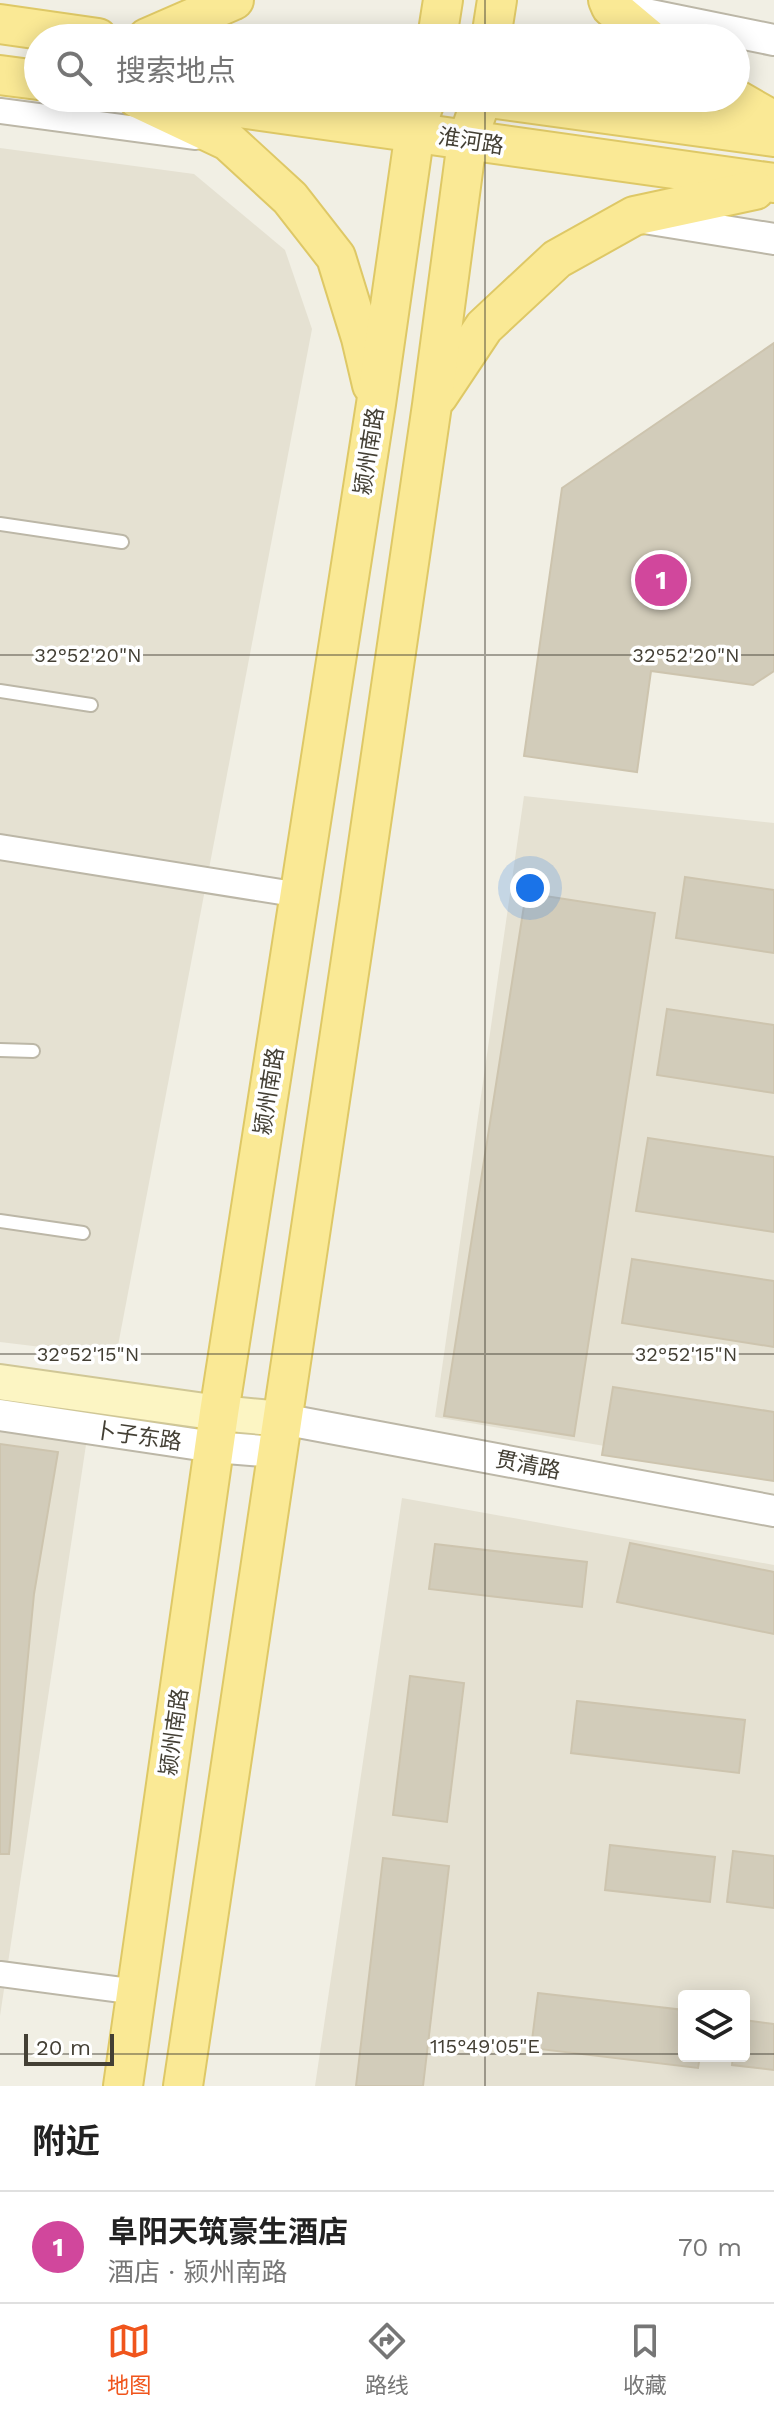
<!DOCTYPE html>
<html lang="zh">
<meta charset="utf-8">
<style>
body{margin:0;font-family:"Work Sans","Noto Sans SC",sans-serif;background:#f2f2f2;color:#222}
.controls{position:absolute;right:24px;bottom:24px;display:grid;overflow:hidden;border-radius:8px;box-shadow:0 4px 20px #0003}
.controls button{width:72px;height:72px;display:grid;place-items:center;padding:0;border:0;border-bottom:2px solid #e0e0e0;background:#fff;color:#222;font:40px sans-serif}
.scale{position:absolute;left:24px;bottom:20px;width:90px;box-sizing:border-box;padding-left:8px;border:4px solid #433f34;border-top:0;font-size:22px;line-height:28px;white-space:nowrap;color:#433f34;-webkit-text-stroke:6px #fff;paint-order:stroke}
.you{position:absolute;left:530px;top:888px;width:28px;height:28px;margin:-20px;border:6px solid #fff;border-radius:50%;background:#1a73e8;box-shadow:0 0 0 12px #1a73e833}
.badge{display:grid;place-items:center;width:52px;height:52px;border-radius:50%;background:#f0551c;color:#fff;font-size:26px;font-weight:700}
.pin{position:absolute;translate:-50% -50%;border:4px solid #fff;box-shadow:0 2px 8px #0006}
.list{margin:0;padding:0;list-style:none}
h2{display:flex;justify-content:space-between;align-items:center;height:104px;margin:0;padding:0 32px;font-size:34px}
h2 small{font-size:26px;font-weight:400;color:#767676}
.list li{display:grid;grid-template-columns:52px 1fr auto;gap:24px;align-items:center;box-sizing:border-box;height:112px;padding:0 32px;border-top:2px solid #e0e0e0}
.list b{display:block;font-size:30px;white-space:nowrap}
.list p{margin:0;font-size:26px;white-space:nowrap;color:#767676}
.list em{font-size:26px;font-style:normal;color:#767676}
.icon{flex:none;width:44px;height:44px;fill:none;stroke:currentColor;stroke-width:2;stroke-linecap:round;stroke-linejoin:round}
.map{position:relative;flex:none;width:774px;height:2086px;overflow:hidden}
.search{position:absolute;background:#fff;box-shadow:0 4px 20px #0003;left:24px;right:24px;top:24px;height:88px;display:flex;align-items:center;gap:20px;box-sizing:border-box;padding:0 28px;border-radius:44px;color:#767676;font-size:30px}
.sheet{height:216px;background:#fff}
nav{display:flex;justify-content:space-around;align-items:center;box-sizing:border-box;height:112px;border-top:2px solid #e0e0e0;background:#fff;font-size:22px;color:#767676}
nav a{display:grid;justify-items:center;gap:4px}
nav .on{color:#f0551c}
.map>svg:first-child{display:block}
.residential{fill:#e5e1d2;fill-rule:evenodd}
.building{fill:#d2ccba;stroke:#cdc4ae;stroke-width:2}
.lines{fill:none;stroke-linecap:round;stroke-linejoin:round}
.service-casing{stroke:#bcb7a7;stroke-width:16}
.minor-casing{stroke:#bcb7a7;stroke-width:28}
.tertiary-casing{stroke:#bcb7a7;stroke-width:34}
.secondary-casing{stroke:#d0c796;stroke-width:38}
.primary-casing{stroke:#dec866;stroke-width:42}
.service{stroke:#fff;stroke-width:12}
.minor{stroke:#fff;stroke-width:24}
.tertiary{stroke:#fff;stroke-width:30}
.secondary{stroke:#fcf5c3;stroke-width:34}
.primary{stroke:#fae995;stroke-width:38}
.ticks{fill:none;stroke:#433f34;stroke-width:2;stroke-opacity:0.45}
.labels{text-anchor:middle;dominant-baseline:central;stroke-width:7;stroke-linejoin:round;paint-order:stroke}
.street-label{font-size:22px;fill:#433f34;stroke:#fff}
.ticks-label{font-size:20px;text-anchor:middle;fill:#433f34;stroke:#fff;stroke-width:7;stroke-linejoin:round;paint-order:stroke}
</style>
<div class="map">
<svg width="774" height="2086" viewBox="0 0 774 2086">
<rect width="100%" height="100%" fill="#f1efe4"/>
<!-- residential -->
<g class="residential">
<path d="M 0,148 L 194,174 L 285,250 L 312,329 L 116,1356 L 0,1342 Z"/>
<path d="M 524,796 L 774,823 L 774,1475 L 435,1417 Z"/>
<path d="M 0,1392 L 92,1405 L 0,2016 Z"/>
<path d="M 402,1498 L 774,1565 L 774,2086 L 315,2086 ZM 684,1996 L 744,1996 L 744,2056 L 684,2056 Z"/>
</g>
<!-- building -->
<g class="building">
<path d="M 774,343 L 774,671 L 753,685 L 651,671 L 637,772 L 524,756 L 562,488 Z"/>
<path d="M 685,877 L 774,890 L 774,953 L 676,938 Z"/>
<path d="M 526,893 L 655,913 L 574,1436 L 444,1416 Z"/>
<path d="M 667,1009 L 774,1025 L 774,1093 L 657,1075 Z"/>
<path d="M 648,1138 L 774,1157 L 774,1232 L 636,1211 Z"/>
<path d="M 632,1259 L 774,1281 L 774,1347 L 622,1323 Z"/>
<path d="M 613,1387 L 774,1412 L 774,1481 L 602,1455 Z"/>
<path d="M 0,1444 L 58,1452 L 34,1594 L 9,1854 L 0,1854 Z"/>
<path d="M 630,1543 L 774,1572 L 774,1634 L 617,1602 Z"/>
<path d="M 435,1544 L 587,1562 L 582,1607 L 429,1589 Z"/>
<path d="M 410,1676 L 464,1683 L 447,1822 L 393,1815 Z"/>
<path d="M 577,1701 L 745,1720 L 739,1773 L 571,1753 Z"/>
<path d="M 610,1845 L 715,1857 L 710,1902 L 605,1890 Z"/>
<path d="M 733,1851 L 774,1856 L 774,1908 L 727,1902 Z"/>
<path d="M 383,1858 L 449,1866 L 423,2086 L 356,2086 Z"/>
<path d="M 538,1993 L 684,2010 L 684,2056 L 700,2056 L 698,2068 L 531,2048 Z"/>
<path d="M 744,2020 L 774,2024 L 774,2070 L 732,2065 L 733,2056 L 744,2056 Z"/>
</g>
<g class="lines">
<!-- service casing -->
<g class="service-casing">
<g id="service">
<path d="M 0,524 L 122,542"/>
<path d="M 0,691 L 91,705"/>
<path d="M 0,1050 L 33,1051"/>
<path d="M 0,1221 L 83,1233"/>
</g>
</g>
<!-- minor casing -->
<g class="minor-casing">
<g id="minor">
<path d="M 0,111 L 196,137"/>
<path d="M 0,847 L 300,895"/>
<path d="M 0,1974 L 137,1992"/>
</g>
</g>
<!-- tertiary casing -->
<g class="tertiary-casing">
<g id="tertiary">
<path d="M 611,7 L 774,40"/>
<path d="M 644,218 L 774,239"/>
<path d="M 0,1415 L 214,1447 L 277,1452"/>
<path d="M 282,1419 L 774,1511"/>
</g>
</g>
<!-- secondary casing -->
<g class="secondary-casing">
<path id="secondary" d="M 0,1382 L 219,1413 L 282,1419"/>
</g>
<!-- primary casing -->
<g class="primary-casing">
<g id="primary">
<path d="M 608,0 L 611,7 L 648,38"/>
<path d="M 0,24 L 98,38"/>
<path d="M 147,38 L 234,0"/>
<path d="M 437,38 L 443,0"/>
<path d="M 491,38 L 497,0"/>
<path d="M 0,75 L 38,80"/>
<path d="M 137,98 L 228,141 L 290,198 L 336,257 L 361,338 L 372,385"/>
<path d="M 168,98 L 774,183"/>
<path d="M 489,98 L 774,137"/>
<path d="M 734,98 L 774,121"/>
<path d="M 438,396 L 484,327 L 557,259 L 634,216 L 755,190"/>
<path d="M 123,2086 L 219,1413 L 376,404 L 415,131 L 426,98"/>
<path d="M 183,2086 L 360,899 L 432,405 L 467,141 L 482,98"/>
</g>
</g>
<!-- service -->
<use href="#service" class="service"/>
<!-- minor -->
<use href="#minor" class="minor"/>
<!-- tertiary -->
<use href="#tertiary" class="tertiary"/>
<!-- secondary -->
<use href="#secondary" class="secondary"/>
<!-- primary -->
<use href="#primary" class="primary"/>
</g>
<!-- ticks -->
<path class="ticks" d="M 485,0 L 485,38M 485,98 L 485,2086M 0,655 L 774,655M 0,1354 L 774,1354M 0,2054 L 684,2054M 744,2054 L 774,2054"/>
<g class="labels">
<!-- street labels -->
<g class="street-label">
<text transform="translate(471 141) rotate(9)">淮河路</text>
<text transform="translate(369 451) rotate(-81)">颍州南路</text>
<text transform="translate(269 1091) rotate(-81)">颍州南路</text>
<text transform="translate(138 1436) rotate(8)">卜子东路</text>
<text transform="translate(528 1465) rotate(11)">贯清路</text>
<text transform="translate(174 1732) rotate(-82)">颍州南路</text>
</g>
</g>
<g class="ticks-label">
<text x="88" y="662">32°52'20"N</text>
<text x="686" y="662">32°52'20"N</text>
<text x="88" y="1361">32°52'15"N</text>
<text x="686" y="1361">32°52'15"N</text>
<text x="485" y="2053">115°49'05"E</text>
</g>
</svg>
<div class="controls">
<button><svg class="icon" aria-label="layers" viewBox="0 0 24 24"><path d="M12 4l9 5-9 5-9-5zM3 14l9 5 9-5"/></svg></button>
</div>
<div class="scale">20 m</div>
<div class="you"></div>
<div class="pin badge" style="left:661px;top:580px;background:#d1479c">1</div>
<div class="search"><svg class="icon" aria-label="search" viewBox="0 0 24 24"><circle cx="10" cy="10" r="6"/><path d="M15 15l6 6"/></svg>搜索地点</div>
</div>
<section class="sheet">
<h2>附近<small></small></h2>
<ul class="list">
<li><span class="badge" style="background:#d1479c">1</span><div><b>阜阳天筑豪生酒店</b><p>酒店 · 颍州南路</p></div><em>70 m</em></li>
</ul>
</section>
<nav>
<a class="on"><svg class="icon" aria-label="map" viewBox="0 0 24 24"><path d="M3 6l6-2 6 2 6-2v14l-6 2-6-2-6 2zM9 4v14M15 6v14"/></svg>地图</a>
<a><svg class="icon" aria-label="directions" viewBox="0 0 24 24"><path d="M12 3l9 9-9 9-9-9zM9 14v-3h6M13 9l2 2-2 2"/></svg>路线</a>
<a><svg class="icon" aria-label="saved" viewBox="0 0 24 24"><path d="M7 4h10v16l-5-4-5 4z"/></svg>收藏</a>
</nav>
